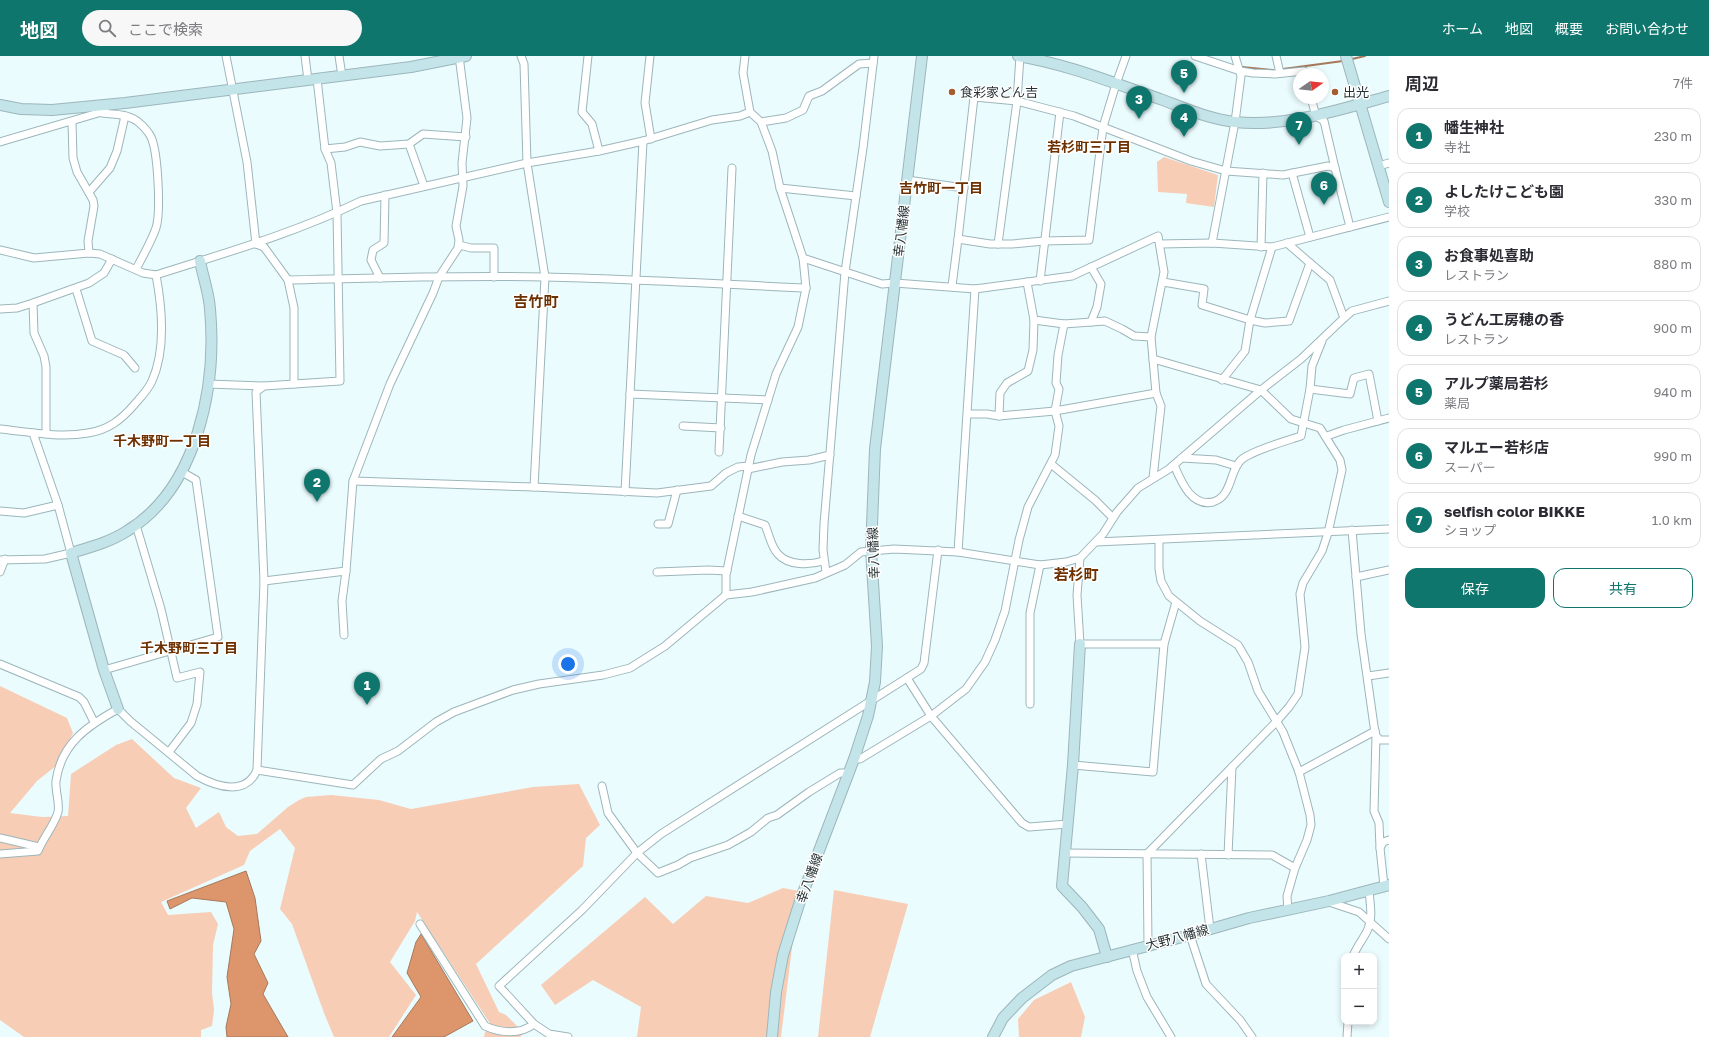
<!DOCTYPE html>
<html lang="ja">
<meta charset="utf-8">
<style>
body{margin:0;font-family:"Golos Text","Noto Sans JP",sans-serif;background:#f7f7f7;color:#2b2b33}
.controls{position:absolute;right:12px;bottom:12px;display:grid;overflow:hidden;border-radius:8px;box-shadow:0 2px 6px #0003}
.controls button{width:36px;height:36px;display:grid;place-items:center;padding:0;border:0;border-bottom:1px solid #e1e1e2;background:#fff;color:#2b2b33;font:20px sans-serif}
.compass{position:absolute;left:1293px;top:12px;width:36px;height:36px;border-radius:50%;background:#fff;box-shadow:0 2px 6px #0003;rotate:76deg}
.you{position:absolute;left:568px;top:608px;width:14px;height:14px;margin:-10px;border:3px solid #fff;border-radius:50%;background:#1a73e8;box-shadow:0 0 0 6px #1a73e833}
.badge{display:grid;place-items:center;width:26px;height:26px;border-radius:50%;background:#0f766e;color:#fff;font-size:13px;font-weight:700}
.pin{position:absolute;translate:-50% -33px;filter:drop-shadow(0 1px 2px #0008)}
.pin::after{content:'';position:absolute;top:21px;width:14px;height:12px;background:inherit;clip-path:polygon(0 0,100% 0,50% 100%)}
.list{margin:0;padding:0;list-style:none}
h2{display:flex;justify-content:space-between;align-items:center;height:52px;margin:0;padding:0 16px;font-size:17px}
h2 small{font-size:13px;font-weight:400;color:#7c7c81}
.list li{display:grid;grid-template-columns:26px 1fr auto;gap:12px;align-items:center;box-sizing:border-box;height:56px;margin:0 8px 8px;padding:0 8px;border:1px solid #e1e1e2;border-radius:12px}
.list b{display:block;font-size:15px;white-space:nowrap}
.list p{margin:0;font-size:13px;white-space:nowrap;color:#7c7c81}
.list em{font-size:13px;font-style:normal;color:#7c7c81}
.actions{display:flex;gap:8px;padding:12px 16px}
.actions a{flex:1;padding:9px 0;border:1px solid #0f766e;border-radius:12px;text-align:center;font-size:14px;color:#0f766e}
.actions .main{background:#0f766e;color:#fff}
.icon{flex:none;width:22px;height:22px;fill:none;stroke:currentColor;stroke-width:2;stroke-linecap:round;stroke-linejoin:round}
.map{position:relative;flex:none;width:1389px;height:981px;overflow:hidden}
header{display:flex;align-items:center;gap:24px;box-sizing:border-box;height:56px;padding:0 20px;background:#0f766e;color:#fff}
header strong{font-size:19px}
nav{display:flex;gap:22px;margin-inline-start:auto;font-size:14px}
.search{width:280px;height:36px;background:#f7f7f7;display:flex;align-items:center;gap:10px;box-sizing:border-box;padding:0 14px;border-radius:22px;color:#7c7c81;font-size:15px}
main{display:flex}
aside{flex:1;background:#fff}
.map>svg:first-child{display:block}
.green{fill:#f7cdb6}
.water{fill:#dd966b;stroke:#a7785b}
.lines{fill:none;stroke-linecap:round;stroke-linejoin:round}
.stream{stroke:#a7785b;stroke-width:2}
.street-casing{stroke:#9cb6bb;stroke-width:9}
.secondary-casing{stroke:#9cb6bb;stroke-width:12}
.street{stroke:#fff;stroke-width:7}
.secondary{stroke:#c3e4e9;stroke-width:10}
.poi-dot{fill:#a25d30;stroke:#fff;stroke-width:1.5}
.labels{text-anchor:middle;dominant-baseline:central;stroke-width:3;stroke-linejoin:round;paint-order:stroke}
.poi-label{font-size:13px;fill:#283335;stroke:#fff;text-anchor:start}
.street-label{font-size:13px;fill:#283335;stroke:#fff}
.neighbourhood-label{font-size:14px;font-weight:bold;fill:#6d3101;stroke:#fff}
.quarter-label{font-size:15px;font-weight:bold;fill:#6d3101;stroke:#fff}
</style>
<header>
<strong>地図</strong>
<div class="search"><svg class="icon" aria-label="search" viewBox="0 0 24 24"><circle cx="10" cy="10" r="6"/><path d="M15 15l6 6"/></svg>ここで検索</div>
<nav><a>ホーム</a><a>地図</a><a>概要</a><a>お問い合わせ</a></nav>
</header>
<main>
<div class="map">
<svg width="1389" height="981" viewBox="0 0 1389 981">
<rect width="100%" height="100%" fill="#ebfcfe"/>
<!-- green -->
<g class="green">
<path d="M 1164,101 L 1218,119 L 1214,151 L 1186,147 L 1187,138 L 1158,136 L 1157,106 Z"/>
<path d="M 0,630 L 67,662 L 73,677 L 57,709 L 37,725 L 10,757 L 42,761 L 68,760 L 71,718 L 116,689 L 132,683 L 174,722 L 201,732 L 186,752 L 196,772 L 219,756 L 226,771 L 238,780 L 257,778 L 288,751 L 299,744 L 306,741 L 331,739 L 379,744 L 411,753 L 533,731 L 579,728 L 600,769 L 586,782 L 583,810 L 476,908 L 499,956 L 506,959 L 524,977 L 520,981 L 484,981 L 485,976 L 491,969 L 417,856 L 415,865 L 390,906 L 416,939 L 389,981 L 334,981 L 324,957 L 292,868 L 280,853 L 295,792 L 280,773 L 250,795 L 244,809 L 161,846 L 168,859 L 211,856 L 218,868 L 213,889 L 212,937 L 214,954 L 212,970 L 201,974 L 201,981 L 24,981 L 0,964 Z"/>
<path d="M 783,832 L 799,835 L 781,981 L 637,981 L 641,951 L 593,924 L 555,949 L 541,929 L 645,841 L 673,868 L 706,840 L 748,847 Z"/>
<path d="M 834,834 L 908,848 L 870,981 L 818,981 Z"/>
<path d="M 1071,926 L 1085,961 L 1081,981 L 1019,981 L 1018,963 L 1034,944 Z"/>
</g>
<!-- water -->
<g class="water">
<path d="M 246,815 L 255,842 L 261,885 L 254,898 L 268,927 L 263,938 L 288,981 L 227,981 L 226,971 L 231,948 L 227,921 L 234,873 L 226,846 L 192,842 L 170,853 L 167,845 Z"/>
<path d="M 421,878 L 473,965 L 444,981 L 392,981 L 421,941 L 407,917 L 416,886 Z"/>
</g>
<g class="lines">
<!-- stream -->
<g class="stream">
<path d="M 1352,3 L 1365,0"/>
<path d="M 1242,11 L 1273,14"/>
<path d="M 1283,13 L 1343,5"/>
</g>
<!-- street casing -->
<g class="street-casing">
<g id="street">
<path d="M 226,0 L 247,106 L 256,188"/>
<path d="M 305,0 L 308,24"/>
<path d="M 339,0 L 342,20"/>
<path d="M 521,0 L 524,8 L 527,107 L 545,221 L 534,431"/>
<path d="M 588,0 L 582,56 L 592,68 L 599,95"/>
<path d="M 650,0 L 645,47 L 651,83"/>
<path d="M 1195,0 L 1240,15 L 1253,17 L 1275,18 L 1304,15 L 1304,18"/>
<path d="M 1276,0 L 1280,17"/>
<path d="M 102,57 C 113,58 127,58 137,65 C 142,69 148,75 151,81 C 158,96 161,156 156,172 C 151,186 143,200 136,213"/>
<path d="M 72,66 L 73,102 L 77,116 L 93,144 L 94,150 L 88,185 L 89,197"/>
<path d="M 761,66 L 786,62 L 803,54 L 809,40 L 822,35 L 859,8 L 873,7"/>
<path d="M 0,86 L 105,55"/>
<path d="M 409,88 L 424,130"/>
<path d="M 325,93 L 345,91 L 360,86 L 380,90 L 409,88 L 423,78 L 466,81"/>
<path d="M 1378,110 L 1389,107"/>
<path d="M 1335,112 L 1350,171"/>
<path d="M 1292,117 L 1310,181"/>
<path d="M 907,124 L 964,132"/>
<path d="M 780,132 L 856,140"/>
<path d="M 89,136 L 110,112 L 117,95 L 125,60"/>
<path d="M 958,183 L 974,41 L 1017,45 L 1074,60 L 1191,105 L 1226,115 L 1283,119 L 1328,110 L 1335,112 L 1324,65 L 1316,60 L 1311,42"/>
<path d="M 1212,187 L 1235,66 L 1241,20 L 1235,0"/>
<path d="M 256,188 L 264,191 L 288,224 L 294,252 L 294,328"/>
<path d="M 998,188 L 1017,45 L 1020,0"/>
<path d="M 1160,188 L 1212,187 L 1272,191 L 1389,161"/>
<path d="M 459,189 L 471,192 L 494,192 L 494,221"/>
<path d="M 1261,191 L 1263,117"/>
<path d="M 0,194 L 34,202 L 89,197 L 100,198 L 143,217 L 156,219 C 225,197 295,177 361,145 L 527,107 L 599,95 L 643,85 L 712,64 L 740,60 L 750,56"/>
<path d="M 803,202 L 882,228 L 895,227 L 975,233 L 1072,220 L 1158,180 L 1164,216 L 1151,281 L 1156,337 L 1161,350 L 1153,422"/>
<path d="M 1310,207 L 1330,224 L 1344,262"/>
<path d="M 1091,211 L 1101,228 L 1097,251 L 1091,266"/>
<path d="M 380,222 L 371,204 L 373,194 L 384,187 L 385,139"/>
<path d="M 288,224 C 374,222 460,219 546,221 C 633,223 719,228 806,232"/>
<path d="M 1040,225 L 1060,56"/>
<path d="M 1163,226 L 1204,233 L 1202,249 L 1250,264 L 1265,267 L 1289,265 L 1310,207 L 1287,187"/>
<path d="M 952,230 L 958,183 L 990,188 L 1012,188 L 1044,185 L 1089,184 L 1103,71 L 1116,28 L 1126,0"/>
<path d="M 76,233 L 92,285 L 124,299 L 135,312"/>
<path d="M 33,247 L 34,277 L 44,300 L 46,311 L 46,378"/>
<path d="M 0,253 L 17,252 L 33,247 L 89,227 L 104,217 L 112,203"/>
<path d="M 1064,268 L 1105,265 L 1122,273 L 1134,280 L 1151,281"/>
<path d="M 1222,324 L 1245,295 L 1250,264 L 1272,191"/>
<path d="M 208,328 L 264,330"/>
<path d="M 1310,333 L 1350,338 L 1354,322 L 1369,318 L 1378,365"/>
<path d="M 630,338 L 768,344"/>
<path d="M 968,358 L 987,358 L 999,360 L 1055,355 L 1156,337"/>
<path d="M 999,360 L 1000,337 L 1007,327 L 1028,315 L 1033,294 L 1034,264 L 1027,226"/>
<path d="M 683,370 L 721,372"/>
<path d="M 0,373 C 29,376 59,382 88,377 C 108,374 121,364 134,349 C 140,342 148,334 152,325 C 166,294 162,251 156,219"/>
<path d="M 1327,380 L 1344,374 L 1389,362"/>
<path d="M 719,396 L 732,112"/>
<path d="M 1182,402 L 1216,404 L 1236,410"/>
<path d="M 1051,408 L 1095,444 L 1113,462"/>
<path d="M 1174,409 C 1181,425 1191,451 1213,446 C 1219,444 1222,442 1225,437 C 1232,427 1232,413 1241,404 C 1253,394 1286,385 1301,380 L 1310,333 L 1312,310 L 1322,285"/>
<path d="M 748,413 L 782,406 L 809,404 L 830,399"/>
<path d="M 353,425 L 534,431 L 657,437 L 711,430 L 726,417 L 738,411 L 749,410"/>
<path d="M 625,436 L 643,85"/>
<path d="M 0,455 L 24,457 L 58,449"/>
<path d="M 738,460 L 765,469 C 769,478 771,491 778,498 C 788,510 810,509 823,505"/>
<path d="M 658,468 L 668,468 L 677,434"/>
<path d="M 136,469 L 161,553 L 177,622 L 200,616 L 197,648 L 191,667 L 169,696"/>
<path d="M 1352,474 L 1361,578 L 1374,670 L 1376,680 L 1380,684 L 1389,684"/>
<path d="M 1159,484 L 1159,513 L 1161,525 L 1169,540 L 1200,565 L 1238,589 L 1248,606 L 1258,635 L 1283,676 L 1299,716 L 1310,759 L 1311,769 L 1307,784 L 1295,812 L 1287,840 L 1288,854"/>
<path d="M 1096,486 L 1389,473"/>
<path d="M 958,496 L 975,233"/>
<path d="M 1080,502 L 1077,539 L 1080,588 L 1164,588"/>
<path d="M 0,504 L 45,503 L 71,497 L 58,449 L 33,377"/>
<path d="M 0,516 L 5,503"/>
<path d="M 657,516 L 708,514 L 727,515"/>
<path d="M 826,516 L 823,494 L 824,468 L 845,216 L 863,92 L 874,0"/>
<path d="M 1356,521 L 1389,514"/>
<path d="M 264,525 L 346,515"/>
<path d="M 726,539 L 726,519 L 751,399 L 776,318 L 798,271 L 806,232 L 803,202 L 780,132 L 772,95 L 761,66 L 750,56 L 743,17 L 745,0"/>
<path d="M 344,579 L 342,545 L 346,515 L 353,425 L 390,328 L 433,237 L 439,221 L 458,192 L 459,184 L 456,170 L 463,130 L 462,107 L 467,62 L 459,0"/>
<path d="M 0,608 L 79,641 L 84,646 L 94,666"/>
<path d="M 104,614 L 218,581 L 196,424 L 182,416"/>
<path d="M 1368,620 L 1389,617"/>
<path d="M 907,622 L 931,660 L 1022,767 L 1029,771 L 1068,768"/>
<path d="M 1030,648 L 1030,557 L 1040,509"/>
<path d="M 1376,680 L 1374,755 L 1379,767 L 1380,792"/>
<path d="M 854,703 L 860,703 L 931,660 L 966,633 L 985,606 L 995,584 L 1005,555 L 1019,484 L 1028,451 L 1055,399 L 1059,370 L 1055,355 L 1059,333 L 1056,327 L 1058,299 L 1064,268 L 1034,264"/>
<path d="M 1073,709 L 1153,716 L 1164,588 L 1176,546"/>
<path d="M 257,714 L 353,729 L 381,703 L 398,695 L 436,666 L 454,656 L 513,634 L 539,628 L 603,619 L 630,612 L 665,590 L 726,539 L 752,536 L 815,522 L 845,509 L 861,496 L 894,493 L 958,496 L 1040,509 L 1066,506 L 1080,502 L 1103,478 L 1117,456 L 1138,432 L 1169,413 L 1261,334 L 1301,303 L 1344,262 L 1352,255 L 1389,245"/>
<path d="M 1299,716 L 1375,675"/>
<path d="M 602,730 L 608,757 L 637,797 L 658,817 L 678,809 L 690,802 L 728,789 L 751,776 L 768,762 L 777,759 L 809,736 L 840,717 L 848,717"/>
<path d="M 0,782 L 39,791"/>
<path d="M 1065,797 L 1272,799 L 1295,812"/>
<path d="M 0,798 L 38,795 C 43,782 54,770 58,756 C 60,747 55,735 56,725 C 61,688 87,670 118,653 L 130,665 L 197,720 C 217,731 246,740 257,714 L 264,525 L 256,336 L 264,330 L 340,325 L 337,157 L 331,107 L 325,93 L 317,23"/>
<path d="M 1201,798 L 1210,873"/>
<path d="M 1228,799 L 1232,711"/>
<path d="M 1384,830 L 1380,792 L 1383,786 L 1389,784"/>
<path d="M 1329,846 L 1359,856 L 1389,883"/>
<path d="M 420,868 L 485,970 C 500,977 520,979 534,968"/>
<path d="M 1190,879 L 1206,928 L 1240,964 L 1252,981"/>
<path d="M 1148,889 L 1147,798 L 1276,666 L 1289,651 L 1298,638 L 1305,591 L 1300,538 L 1303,527 L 1322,495 L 1328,477 L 1342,414 L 1340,404 L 1320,372 L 1291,363 L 1261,334 L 1153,303"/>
<path d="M 1132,893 L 1137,915 L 1147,941 L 1171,981"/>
<path d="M 1353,900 C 1357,890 1364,882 1368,873 C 1373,861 1370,847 1369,835"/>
<path d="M 568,981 L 549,978 L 534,968 L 499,930 L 582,854 L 637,797 L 661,778 L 921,613 L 924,607 L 938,494"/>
<path d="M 1347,981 L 1348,966"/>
</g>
</g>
<!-- secondary casing -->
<g class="secondary-casing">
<g id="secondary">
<path d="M 1018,0 C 1067,8 1113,27 1160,43 C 1184,52 1209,63 1235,66 C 1284,72 1342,53 1389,40"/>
<path d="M 1346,0 L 1389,146"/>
<path d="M 0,49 L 21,53 L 52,54 L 125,47 L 411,11 L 466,0"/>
<path d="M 1080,588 L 1073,709 L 1062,830 L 1082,851 L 1099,873 L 1107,901"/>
<path d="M 118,653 L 104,614 L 71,497 C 91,491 110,486 127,475 C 198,432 217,329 210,253 C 209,237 203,221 200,205"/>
<path d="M 772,981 L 776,936 L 783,899 L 801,842 L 854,703 L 868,660 L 875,626 L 877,590 L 871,494 L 875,393 L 922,0"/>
<path d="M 993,981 L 1003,962 L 1022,942 L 1052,919 L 1071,910 L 1190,879 L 1249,862 L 1329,845 L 1389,829"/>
</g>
</g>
<!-- street -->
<use href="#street" class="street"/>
<!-- secondary -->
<use href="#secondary" class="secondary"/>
</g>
<!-- markers -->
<g class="poi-dot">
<circle cx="952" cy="36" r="4"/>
<circle cx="1335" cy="36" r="4"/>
</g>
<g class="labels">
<!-- poi labels -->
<g class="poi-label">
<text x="960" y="36">食彩家どん吉</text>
<text x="1343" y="36">出光</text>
</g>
<!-- street labels -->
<g class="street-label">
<text transform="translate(901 175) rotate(-83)">幸八幡線</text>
<text transform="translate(873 497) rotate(-92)">幸八幡線</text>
<text transform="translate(809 822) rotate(-70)">幸八幡線</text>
<text transform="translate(1177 881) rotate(-15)">大野八幡線</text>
</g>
<!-- neighbourhood labels -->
<g class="neighbourhood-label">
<text x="1089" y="90">若杉町三丁目</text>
<text x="941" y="131">吉竹町一丁目</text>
<text x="162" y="384">千木野町一丁目</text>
<text x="189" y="591">千木野町三丁目</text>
</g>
<!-- quarter labels -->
<g class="quarter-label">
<text x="536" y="245">吉竹町</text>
<text x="1076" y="518">若杉町</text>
</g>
</g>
</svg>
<div class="controls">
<button>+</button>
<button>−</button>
</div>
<svg class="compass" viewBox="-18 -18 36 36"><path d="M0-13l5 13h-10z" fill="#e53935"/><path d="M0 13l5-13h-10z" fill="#7c7c81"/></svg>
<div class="you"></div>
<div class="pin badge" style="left:367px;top:649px">1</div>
<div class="pin badge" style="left:317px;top:446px">2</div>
<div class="pin badge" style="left:1139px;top:63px">3</div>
<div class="pin badge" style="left:1184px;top:81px">4</div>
<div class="pin badge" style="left:1184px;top:37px">5</div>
<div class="pin badge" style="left:1324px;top:149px">6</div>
<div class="pin badge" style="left:1299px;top:89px">7</div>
</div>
<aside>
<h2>周辺<small>7件</small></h2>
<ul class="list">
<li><span class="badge">1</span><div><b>幡生神社</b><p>寺社</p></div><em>230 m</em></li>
<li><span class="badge">2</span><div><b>よしたけこども園</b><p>学校</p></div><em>330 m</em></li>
<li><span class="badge">3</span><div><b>お食事処喜助</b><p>レストラン</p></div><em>880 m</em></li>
<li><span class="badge">4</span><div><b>うどん工房穂の香</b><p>レストラン</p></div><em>900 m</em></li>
<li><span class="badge">5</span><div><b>アルプ薬局若杉</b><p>薬局</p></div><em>940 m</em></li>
<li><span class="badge">6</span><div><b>マルエー若杉店</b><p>スーパー</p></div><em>990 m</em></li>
<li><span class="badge">7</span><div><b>selfish color BIKKE</b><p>ショップ</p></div><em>1.0 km</em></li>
</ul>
<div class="actions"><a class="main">保存</a><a>共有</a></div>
</aside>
</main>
